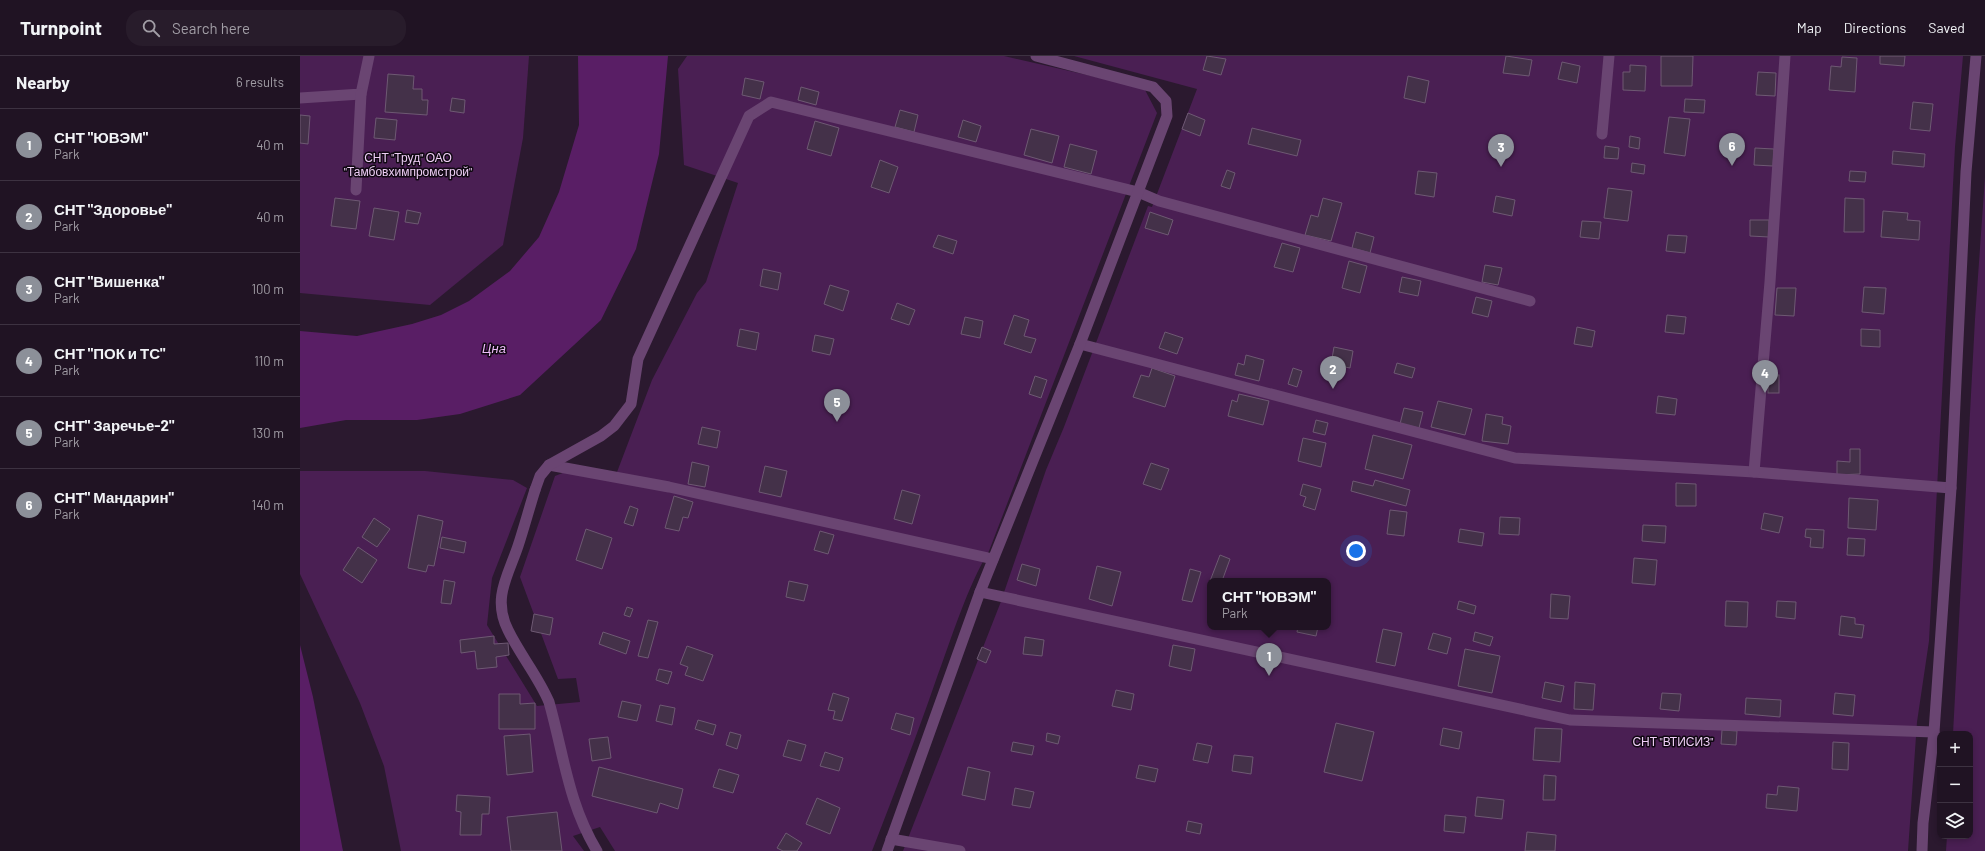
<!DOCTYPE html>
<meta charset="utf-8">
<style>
body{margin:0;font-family:Barlow,sans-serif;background:#281c2b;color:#f1f3f6}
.controls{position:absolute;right:12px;bottom:12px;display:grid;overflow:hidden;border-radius:8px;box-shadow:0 2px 6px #0003}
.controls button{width:36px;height:36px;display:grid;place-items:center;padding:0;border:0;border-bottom:1px solid #3d3241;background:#201323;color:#f1f3f6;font:20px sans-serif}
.you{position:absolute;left:1056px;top:495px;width:14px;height:14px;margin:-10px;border:3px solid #fff;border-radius:50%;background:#1a73e8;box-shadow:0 0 0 6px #1a73e833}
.badge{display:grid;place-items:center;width:26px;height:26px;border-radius:50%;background:#8c9099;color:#fff;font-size:13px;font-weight:700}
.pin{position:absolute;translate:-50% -33px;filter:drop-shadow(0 1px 2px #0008)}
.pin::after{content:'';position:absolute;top:21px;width:14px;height:12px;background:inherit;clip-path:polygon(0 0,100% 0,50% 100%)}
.popup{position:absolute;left:907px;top:522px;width:124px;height:52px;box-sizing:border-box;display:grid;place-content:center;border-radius:8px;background:#201323;filter:drop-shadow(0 1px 3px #0005);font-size:13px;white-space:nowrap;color:#a29ea6}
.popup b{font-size:15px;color:#f1f3f6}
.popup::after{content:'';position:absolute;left:50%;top:100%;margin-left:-8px;border:8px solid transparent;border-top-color:#201323}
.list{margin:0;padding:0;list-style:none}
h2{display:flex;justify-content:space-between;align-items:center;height:52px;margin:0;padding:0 16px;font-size:17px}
h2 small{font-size:13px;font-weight:400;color:#a29ea6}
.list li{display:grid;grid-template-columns:26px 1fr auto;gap:12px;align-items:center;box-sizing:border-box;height:72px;padding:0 16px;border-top:1px solid #3d3241}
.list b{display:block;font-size:15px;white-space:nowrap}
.list p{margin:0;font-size:13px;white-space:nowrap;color:#a29ea6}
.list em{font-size:13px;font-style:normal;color:#a29ea6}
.icon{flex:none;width:22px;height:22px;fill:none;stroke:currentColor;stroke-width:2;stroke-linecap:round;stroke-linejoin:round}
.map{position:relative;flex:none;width:1685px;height:795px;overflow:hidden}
header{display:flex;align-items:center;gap:24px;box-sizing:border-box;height:56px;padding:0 20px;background:#201323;border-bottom:1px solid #3d3241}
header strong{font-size:19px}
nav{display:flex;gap:22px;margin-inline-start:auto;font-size:14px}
.search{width:280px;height:36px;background:#281c2b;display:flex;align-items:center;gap:10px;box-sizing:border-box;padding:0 14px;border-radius:16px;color:#a29ea6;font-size:15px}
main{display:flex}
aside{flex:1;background:#201323}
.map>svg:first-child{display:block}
.green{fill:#4a1f53;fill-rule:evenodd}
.water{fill:#591e65}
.building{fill:#443149;stroke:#6e5973}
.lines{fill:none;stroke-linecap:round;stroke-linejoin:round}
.service{stroke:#6a4572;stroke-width:11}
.minor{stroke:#6a4572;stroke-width:11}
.labels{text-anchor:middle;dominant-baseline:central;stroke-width:3;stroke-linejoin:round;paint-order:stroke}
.park-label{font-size:12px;fill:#efcef6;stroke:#0f0811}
.water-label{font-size:13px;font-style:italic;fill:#ecbcf7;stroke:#0f0811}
</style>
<header>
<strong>Turnpoint</strong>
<div class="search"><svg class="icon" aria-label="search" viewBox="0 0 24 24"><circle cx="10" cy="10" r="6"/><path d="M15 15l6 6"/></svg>Search here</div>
<nav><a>Map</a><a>Directions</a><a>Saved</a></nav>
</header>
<main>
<aside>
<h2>Nearby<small>6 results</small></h2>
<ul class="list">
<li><span class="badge">1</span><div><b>СНТ &quot;ЮВЭМ&quot;</b><p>Park</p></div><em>40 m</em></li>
<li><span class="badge">2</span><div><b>СНТ &quot;Здоровье&quot;</b><p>Park</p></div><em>40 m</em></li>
<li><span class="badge">3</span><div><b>СНТ &quot;Вишенка&quot;</b><p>Park</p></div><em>100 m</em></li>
<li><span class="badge">4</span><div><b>СНТ &quot;ПОК и ТС&quot;</b><p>Park</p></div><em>110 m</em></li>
<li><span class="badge">5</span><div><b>СНТ&quot; Заречье-2&quot;</b><p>Park</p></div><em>130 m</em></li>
<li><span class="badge">6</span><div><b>СНТ&quot; Мандарин&quot;</b><p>Park</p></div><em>140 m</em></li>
</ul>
</aside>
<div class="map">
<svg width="1685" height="795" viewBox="0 0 1685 795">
<rect width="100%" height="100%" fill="#2b192f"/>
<!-- green -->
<g class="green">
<path d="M 0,0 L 229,0 L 223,82 L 203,189 L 130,249 L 0,237 Z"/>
<path d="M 387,0 L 704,0 L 844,32 L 857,57 L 689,495 C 667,531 651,584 636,624 C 616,682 594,738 572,795 L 315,795 L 300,771 L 273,780 L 284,795 L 101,795 L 84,710 L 60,647 L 0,518 L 0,415 L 125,415 L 213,424 L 227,432 L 192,522 L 187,569 L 237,650 L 280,646 L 276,622 L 258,623 L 220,521 L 255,420 L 265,416 L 314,424 L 352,324 L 397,237 L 406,226 L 438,127 L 384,109 L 378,13 Z"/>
<path d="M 774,0 L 1663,0 L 1655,91 L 1629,585 L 1617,666 L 1608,795 L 603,795 L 700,548 L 746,414 L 764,371 L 848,150 L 852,151 L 897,33 ZM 910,525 L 1028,525 L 1028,571 L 910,571 Z"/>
<path d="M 1685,121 L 1685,795 L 1646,795 L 1647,780 L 1670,780 L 1670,678 L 1653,678 L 1675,263 Z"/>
</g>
<!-- water -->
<g class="water">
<path d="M 278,0 L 368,0 L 359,98 L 336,193 L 301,264 L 220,339 L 160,358 L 117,364 L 46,364 L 0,372 L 0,275 L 57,280 L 112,268 L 141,259 L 169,245 L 210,215 L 239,181 L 259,136 L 279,69 Z"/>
<path d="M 0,589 L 13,641 L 43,795 L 0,795 Z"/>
</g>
<!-- building -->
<g class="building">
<path d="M 907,0 L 926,3 L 921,19 L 903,14 Z"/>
<path d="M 1206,0 L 1232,4 L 1229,20 L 1203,17 Z"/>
<path d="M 1361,0 L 1393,0 L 1392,30 L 1361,30 Z"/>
<path d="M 1580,0 L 1605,0 L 1604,10 L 1580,8 Z"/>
<path d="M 1542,1 L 1557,2 L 1555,36 L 1529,34 L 1531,10 L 1541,11 Z"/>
<path d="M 1262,6 L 1280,10 L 1277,27 L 1258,23 Z"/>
<path d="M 1330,9 L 1346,10 L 1345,35 L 1323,34 L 1323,16 L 1330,16 Z"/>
<path d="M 1458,16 L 1476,17 L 1475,40 L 1456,39 Z"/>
<path d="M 88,18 L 114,20 L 113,33 L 122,33 L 122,44 L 128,44 L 127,59 L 85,56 Z"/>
<path d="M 1108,20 L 1129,25 L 1125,47 L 1104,42 Z"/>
<path d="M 445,22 L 464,26 L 460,43 L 442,39 Z"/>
<path d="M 501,31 L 519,36 L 516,49 L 498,44 Z"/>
<path d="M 152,42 L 165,44 L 164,57 L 150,55 Z"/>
<path d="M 1385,43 L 1405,44 L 1404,57 L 1384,56 Z"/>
<path d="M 1613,46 L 1633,48 L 1630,75 L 1610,73 Z"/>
<path d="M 600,54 L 618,59 L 614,76 L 595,71 Z"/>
<path d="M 888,57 L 905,64 L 900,80 L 882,73 Z"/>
<path d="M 0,59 L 10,60 L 8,88 L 0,87 Z"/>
<path d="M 1369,61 L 1390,63 L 1385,100 L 1364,97 Z"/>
<path d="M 76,62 L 97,64 L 95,84 L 74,82 Z"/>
<path d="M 663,64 L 681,70 L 676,86 L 658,81 Z"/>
<path d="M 515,65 L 539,72 L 531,100 L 507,93 Z"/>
<path d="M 952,72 L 1001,84 L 997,100 L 948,88 Z"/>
<path d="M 731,73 L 759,80 L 752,107 L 724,99 Z"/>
<path d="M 1330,80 L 1340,82 L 1339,93 L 1329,91 Z"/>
<path d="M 770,88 L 797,95 L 791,118 L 764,111 Z"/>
<path d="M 1305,90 L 1319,92 L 1318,103 L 1304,102 Z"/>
<path d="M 1455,92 L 1474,93 L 1473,110 L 1454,109 Z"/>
<path d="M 1593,95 L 1625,98 L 1624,111 L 1592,108 Z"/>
<path d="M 580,104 L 598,111 L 589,137 L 571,131 Z"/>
<path d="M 1332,107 L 1345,109 L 1344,118 L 1331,116 Z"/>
<path d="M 927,114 L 935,117 L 930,133 L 921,130 Z"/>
<path d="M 1118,115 L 1137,117 L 1134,141 L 1115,138 Z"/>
<path d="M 1550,115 L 1566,116 L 1565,126 L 1549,125 Z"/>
<path d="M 1308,132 L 1332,135 L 1328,165 L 1304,162 Z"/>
<path d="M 1196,140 L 1215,144 L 1212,160 L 1193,156 Z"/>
<path d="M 35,142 L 60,145 L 56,173 L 31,170 Z"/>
<path d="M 1023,142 L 1042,147 L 1031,185 L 1005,179 L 1011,159 L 1018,161 Z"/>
<path d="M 1545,142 L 1564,143 L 1564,176 L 1544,176 Z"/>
<path d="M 74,152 L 99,156 L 94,184 L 69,180 Z"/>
<path d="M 107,154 L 121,157 L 118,168 L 105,166 Z"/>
<path d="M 1583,155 L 1608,157 L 1607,164 L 1620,165 L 1619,184 L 1581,181 Z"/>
<path d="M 850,156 L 873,164 L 868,179 L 845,172 Z"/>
<path d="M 1450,164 L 1469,164 L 1469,181 L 1450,180 Z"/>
<path d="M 1282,165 L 1301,166 L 1299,183 L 1280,181 Z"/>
<path d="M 1056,176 L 1074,181 L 1070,197 L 1052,192 Z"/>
<path d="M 638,179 L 657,185 L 653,198 L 633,191 Z"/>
<path d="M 1368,179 L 1387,180 L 1385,197 L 1366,195 Z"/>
<path d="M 982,187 L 1000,192 L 993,216 L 974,211 Z"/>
<path d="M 1049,205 L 1067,210 L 1060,237 L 1042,232 Z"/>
<path d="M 1185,209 L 1202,212 L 1198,229 L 1182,226 Z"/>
<path d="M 463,213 L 481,217 L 478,234 L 460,230 Z"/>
<path d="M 1102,221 L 1121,225 L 1118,240 L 1099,236 Z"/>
<path d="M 530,229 L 549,235 L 543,255 L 524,248 Z"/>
<path d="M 1564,231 L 1586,232 L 1584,258 L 1562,256 Z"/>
<path d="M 1477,232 L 1496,232 L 1494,260 L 1475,259 Z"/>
<path d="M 1176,241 L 1192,245 L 1188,261 L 1172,257 Z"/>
<path d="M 597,247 L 615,254 L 609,269 L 591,263 Z"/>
<path d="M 714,259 L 729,264 L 724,280 L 736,283 L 731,297 L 704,288 Z"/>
<path d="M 1367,259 L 1386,261 L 1384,278 L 1365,276 Z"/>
<path d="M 665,261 L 683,265 L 680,282 L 661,278 Z"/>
<path d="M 1277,271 L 1295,275 L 1292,291 L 1274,288 Z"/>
<path d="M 440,273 L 459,277 L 456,294 L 437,290 Z"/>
<path d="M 1561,273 L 1580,274 L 1580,291 L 1561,290 Z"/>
<path d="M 865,276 L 883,282 L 877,298 L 859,292 Z"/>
<path d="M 515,279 L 534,283 L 530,299 L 512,295 Z"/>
<path d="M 1034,291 L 1053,295 L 1050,312 L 1031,308 Z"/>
<path d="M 946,299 L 964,304 L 959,325 L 935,319 L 938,307 L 944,309 Z"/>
<path d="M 1097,307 L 1115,312 L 1112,322 L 1094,317 Z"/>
<path d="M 852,312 L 875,320 L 865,351 L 833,341 L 841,319 L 849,321 Z"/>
<path d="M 993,312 L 1002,315 L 997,331 L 988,328 Z"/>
<rect x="1468" y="319" width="11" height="18"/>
<path d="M 735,320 L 747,324 L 741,342 L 729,338 Z"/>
<path d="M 939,338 L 969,345 L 963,369 L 928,360 L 932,344 L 937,346 Z"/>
<path d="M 1358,340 L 1377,343 L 1375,359 L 1356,357 Z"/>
<path d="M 1138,345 L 1172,353 L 1165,379 L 1131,371 Z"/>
<path d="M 1104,352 L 1123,356 L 1119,372 L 1100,368 Z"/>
<path d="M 1186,358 L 1203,361 L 1202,368 L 1211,370 L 1208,388 L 1182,385 Z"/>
<path d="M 1016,364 L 1028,367 L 1025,379 L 1013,376 Z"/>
<path d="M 402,371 L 420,375 L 417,392 L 398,388 Z"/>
<path d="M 1073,379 L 1112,389 L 1103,423 L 1065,413 Z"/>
<path d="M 1003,382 L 1026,387 L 1021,411 L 998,405 Z"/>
<path d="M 1550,393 L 1560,393 L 1560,418 L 1537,419 L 1537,405 L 1550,406 Z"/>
<path d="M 392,406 L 409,410 L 405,431 L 388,428 Z"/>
<path d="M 851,407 L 869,413 L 861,434 L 843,428 Z"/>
<path d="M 465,410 L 487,415 L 481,441 L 459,436 Z"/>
<path d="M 1075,424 L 1110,434 L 1106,450 L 1051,435 L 1053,425 L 1073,430 Z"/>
<path d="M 1376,427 L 1396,428 L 1396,450 L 1376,450 Z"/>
<path d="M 1003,428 L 1021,433 L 1015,454 L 1003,450 L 1006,441 L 1000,439 Z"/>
<path d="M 602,434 L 620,439 L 612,468 L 594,463 Z"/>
<path d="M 374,440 L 393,446 L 388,462 L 383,461 L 379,475 L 365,472 Z"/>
<path d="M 1549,442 L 1578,444 L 1576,474 L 1548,472 Z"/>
<path d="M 330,450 L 338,453 L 333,470 L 324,467 Z"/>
<path d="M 1090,454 L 1107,456 L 1104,480 L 1087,478 Z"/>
<path d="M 1464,457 L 1483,461 L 1479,477 L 1461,473 Z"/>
<path d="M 118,459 L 143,465 L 134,510 L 128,509 L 126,516 L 108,512 Z"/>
<path d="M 1200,461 L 1220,462 L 1219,479 L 1199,478 Z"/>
<path d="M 74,462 L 90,473 L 77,491 L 62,481 Z"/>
<path d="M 1343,469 L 1366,470 L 1365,487 L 1342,485 Z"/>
<path d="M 286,473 L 312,482 L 302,513 L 276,504 Z"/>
<path d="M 1160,473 L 1184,477 L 1182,490 L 1158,486 Z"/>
<path d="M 1506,473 L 1524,474 L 1523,492 L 1510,491 L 1511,482 L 1505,481 Z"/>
<path d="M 520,475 L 534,479 L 528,498 L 514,494 Z"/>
<path d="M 142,481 L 166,486 L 164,497 L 140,492 Z"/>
<path d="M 1548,482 L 1565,483 L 1564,500 L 1547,499 Z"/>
<path d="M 58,491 L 77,504 L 62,527 L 43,514 Z"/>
<path d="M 920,499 L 930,503 L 922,525 L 910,525 Z"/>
<path d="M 1334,502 L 1357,504 L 1355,529 L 1332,527 Z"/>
<path d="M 722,508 L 740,513 L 736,530 L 717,524 Z"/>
<path d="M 797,510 L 821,516 L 812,550 L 789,543 Z"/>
<path d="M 890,513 L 901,516 L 892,546 L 882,544 Z"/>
<path d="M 144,524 L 155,526 L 151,548 L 141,547 Z"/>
<path d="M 489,525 L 508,529 L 504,545 L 486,541 Z"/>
<path d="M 1251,538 L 1270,540 L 1268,563 L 1250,562 Z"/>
<path d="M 1159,545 L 1176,550 L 1174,558 L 1157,553 Z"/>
<path d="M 1426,545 L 1448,546 L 1447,571 L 1425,570 Z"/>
<path d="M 1477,545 L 1496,546 L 1495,563 L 1476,561 Z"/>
<path d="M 327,551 L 333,553 L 330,561 L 324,559 Z"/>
<path d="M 234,558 L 253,562 L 250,579 L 231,575 Z"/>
<path d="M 1541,560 L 1555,562 L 1555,568 L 1564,569 L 1562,582 L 1539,579 Z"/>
<path d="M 348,564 L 358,566 L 348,602 L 338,600 Z"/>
<path d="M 998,571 L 1018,571 L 1016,580 L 997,576 Z"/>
<path d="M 1083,573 L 1102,577 L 1095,610 L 1076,606 Z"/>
<path d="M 303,576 L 330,585 L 326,598 L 299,588 Z"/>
<path d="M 1175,576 L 1193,581 L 1190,590 L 1173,585 Z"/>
<path d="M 1133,577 L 1151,582 L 1147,598 L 1128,593 Z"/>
<path d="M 194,580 L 194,588 L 208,587 L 209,599 L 196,601 L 197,611 L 177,613 L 175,595 L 161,597 L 160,584 Z"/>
<path d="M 725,581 L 744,584 L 742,600 L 723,598 Z"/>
<path d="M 873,589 L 895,593 L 891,615 L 869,610 Z"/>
<path d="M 387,590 L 413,599 L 403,625 L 385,619 L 388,611 L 380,608 Z"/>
<path d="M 682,591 L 691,595 L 686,607 L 677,603 Z"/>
<path d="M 1165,593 L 1200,600 L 1192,637 L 1158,630 Z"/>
<path d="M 359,613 L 372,616 L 368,628 L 356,624 Z"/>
<path d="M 1245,626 L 1264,630 L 1261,646 L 1242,642 Z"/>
<path d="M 1275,626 L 1295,628 L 1293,654 L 1274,653 Z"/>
<path d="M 816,634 L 834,638 L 831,654 L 812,650 Z"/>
<path d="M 533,637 L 549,642 L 542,665 L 533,663 L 535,655 L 528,654 Z"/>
<path d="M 1362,637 L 1381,638 L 1379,655 L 1360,653 Z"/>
<path d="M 1535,637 L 1555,639 L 1553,660 L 1533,658 Z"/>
<path d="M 199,638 L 220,638 L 220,648 L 235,647 L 235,673 L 199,673 Z"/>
<path d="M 1446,642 L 1481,644 L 1480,661 L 1445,658 Z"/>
<path d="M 322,645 L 341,649 L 337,665 L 318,661 Z"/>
<path d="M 360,649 L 375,652 L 372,669 L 356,665 Z"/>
<path d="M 596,657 L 614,662 L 610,679 L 591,673 Z"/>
<path d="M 398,664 L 416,669 L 413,679 L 395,673 Z"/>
<path d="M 1036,667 L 1074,676 L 1062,725 L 1024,716 Z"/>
<path d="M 1143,672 L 1162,676 L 1159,693 L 1140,689 Z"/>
<path d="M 1235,672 L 1262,673 L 1260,706 L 1233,704 Z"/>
<path d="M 1422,674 L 1437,675 L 1436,689 L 1421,688 Z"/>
<path d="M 430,676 L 441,679 L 437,693 L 426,689 Z"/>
<path d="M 747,677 L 760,680 L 758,688 L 746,685 Z"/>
<path d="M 230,678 L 233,716 L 207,719 L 204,680 Z"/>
<path d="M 308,681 L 311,702 L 292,705 L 289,683 Z"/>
<path d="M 488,684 L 506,689 L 501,705 L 483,700 Z"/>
<path d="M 713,686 L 734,690 L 732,699 L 711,695 Z"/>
<path d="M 1533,686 L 1549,687 L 1548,714 L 1532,713 Z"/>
<path d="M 897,687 L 912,690 L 908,707 L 893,704 Z"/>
<path d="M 525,696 L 543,702 L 539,715 L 520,710 Z"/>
<path d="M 934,699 L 953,701 L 951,718 L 932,715 Z"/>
<path d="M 839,709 L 858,713 L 855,726 L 836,722 Z"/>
<path d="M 299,711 L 383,733 L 378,753 L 360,747 L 357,757 L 292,740 Z"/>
<path d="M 668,711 L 690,716 L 685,744 L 662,739 Z"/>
<path d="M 419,713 L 439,719 L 433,737 L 413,731 Z"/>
<path d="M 1244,719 L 1256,720 L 1255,744 L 1243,744 Z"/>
<path d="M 1478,730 L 1499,732 L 1497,755 L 1466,752 L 1467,738 L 1477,739 Z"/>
<path d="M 715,732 L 734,736 L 730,752 L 712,749 Z"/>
<path d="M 157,739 L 190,741 L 189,758 L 182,758 L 181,779 L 160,779 L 161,756 L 156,755 Z"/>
<path d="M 1177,741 L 1204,744 L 1202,763 L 1175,760 Z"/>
<path d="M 517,742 L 540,752 L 530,778 L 506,768 Z"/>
<path d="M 257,756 L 262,795 L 211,795 L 207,761 Z"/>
<path d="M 1145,759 L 1166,761 L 1164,777 L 1144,775 Z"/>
<path d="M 888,765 L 902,768 L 900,778 L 886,775 Z"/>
<path d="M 1227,776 L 1256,779 L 1255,795 L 1225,795 Z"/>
<path d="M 486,777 L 502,787 L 497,795 L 483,795 L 477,792 Z"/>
</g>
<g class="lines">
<!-- service -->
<g class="service">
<path d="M 1302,78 L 1309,0"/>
<path d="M 780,288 L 1215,402 L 1454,416 L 1651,432"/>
<path d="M 249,409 L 369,431 L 693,503"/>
<path d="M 1454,416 L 1470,226 L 1485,0"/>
<path d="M 235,434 L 240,420 L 249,409 L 301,380 L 314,370 L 331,348 L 338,303 L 449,60 L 471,46 L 838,136 L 859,145 L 1230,245"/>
<path d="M 680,536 L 1270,664 L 1634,676"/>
<path d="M 591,783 L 660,795"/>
</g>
<!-- minor -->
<g class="minor">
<path d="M 0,42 L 61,38 L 69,0"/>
<path d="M 56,134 L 61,38"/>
<path d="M 235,434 C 229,453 224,472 218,490 C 208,520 192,542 208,574 C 220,599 238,620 249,646 C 264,699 268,747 297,795"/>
<path d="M 587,795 L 680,536 L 780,288 L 867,60 L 866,45 L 853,31 L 736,0"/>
<path d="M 1622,795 L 1623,767 L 1634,676 L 1651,432 L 1666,116 L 1676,0"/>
</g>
</g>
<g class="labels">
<!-- park labels -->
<g class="park-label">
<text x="108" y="101">СНТ "Труд" ОАО<tspan x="108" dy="14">"Тамбовхимпромстрой"</tspan></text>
<text x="1373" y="685">СНТ "ВТИСИЗ"</text>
</g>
<!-- water labels -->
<g class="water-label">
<text x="194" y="292">Цна</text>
</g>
</g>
</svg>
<div class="controls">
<button>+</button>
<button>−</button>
<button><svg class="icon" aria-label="layers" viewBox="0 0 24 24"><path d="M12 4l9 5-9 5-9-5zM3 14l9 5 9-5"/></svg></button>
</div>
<div class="you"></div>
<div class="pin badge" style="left:969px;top:620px">1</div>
<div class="popup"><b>СНТ &quot;ЮВЭМ&quot;</b>Park</div>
<div class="pin badge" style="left:1033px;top:333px">2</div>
<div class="pin badge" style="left:1201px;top:111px">3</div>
<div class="pin badge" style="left:1465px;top:337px">4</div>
<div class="pin badge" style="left:537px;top:366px">5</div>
<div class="pin badge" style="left:1432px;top:110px">6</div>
</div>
</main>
